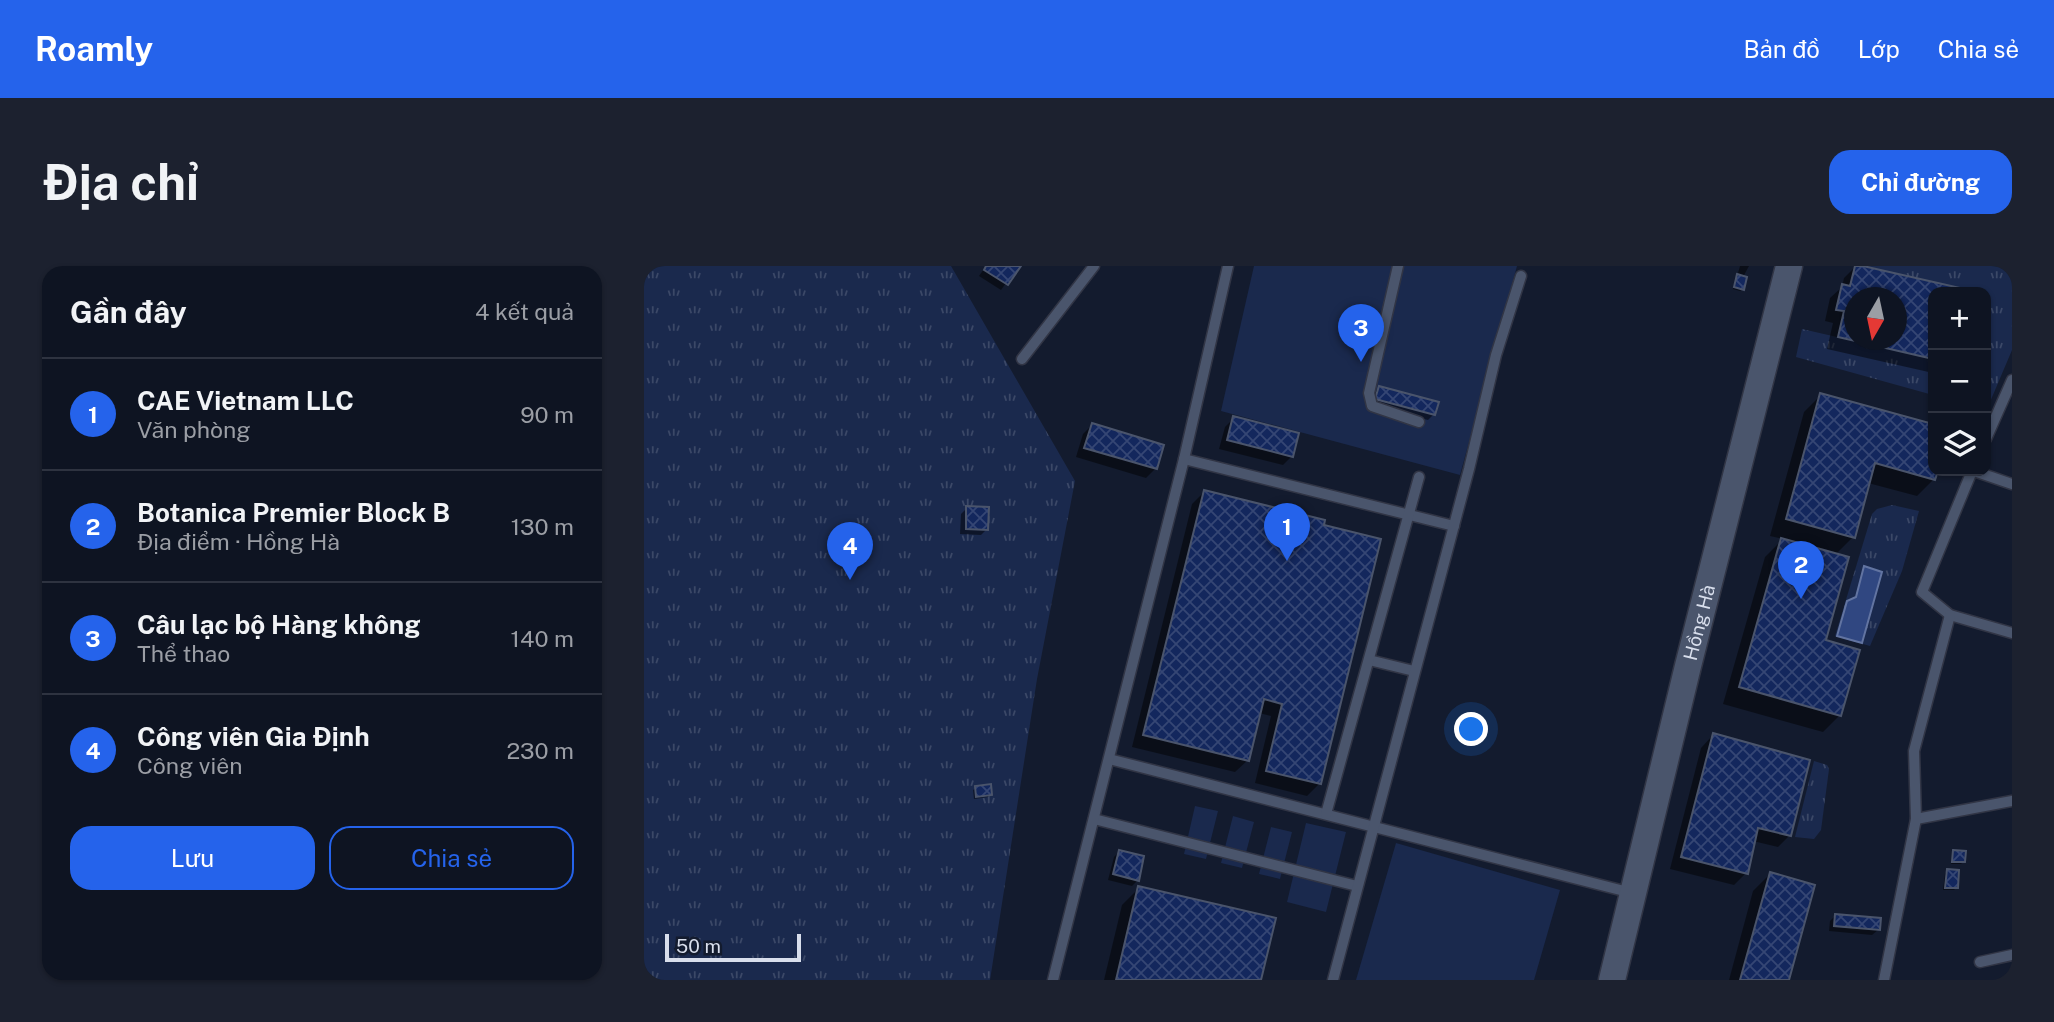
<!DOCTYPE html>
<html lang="vi">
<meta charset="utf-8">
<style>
body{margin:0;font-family:"Public Sans",sans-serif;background:#1c212f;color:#f1f3f6}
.controls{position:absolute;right:21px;top:21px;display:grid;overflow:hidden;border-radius:14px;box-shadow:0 2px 5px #0004}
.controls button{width:63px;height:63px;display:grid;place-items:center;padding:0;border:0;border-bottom:2px solid #2e3340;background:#0e1422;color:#f1f3f6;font:35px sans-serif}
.compass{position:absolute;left:1200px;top:21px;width:63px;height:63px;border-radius:50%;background:#0e1422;box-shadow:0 2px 5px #0004;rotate:189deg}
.scale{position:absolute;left:21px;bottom:18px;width:136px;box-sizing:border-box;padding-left:7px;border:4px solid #d8deec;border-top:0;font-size:19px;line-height:24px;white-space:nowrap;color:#d8deec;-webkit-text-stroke:5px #131b2e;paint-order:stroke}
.you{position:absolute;left:828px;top:464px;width:24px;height:24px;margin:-18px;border:5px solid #fff;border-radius:50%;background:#1a73e8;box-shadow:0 0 0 10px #1a73e833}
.badge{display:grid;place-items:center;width:46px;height:46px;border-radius:50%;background:#2563eb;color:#fff;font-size:23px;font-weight:700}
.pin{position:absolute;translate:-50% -58px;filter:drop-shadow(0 2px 4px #0008)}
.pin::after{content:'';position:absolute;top:37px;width:24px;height:21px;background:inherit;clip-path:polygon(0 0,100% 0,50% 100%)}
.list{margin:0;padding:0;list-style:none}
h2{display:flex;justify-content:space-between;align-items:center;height:91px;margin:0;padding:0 28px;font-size:30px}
h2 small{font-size:23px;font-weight:400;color:#9b9ea5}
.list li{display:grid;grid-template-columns:46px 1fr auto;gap:21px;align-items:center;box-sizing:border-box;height:112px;padding:0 28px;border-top:2px solid #2e3340}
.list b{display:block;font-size:26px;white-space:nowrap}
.list p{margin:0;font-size:23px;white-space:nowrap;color:#9b9ea5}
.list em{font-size:23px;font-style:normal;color:#9b9ea5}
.actions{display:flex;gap:14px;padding:21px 28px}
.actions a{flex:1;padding:16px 0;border:2px solid #2563eb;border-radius:21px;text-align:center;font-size:24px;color:#2563eb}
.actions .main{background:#2563eb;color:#fff}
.icon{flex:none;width:38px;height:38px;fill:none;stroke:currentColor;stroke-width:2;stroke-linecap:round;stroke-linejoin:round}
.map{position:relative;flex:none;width:1368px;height:714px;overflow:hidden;border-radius:21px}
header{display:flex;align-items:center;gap:42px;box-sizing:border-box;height:98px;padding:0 35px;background:#2563eb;color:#fff}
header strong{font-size:33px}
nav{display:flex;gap:38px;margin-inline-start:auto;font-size:24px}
.intro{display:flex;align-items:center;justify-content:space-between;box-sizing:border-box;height:168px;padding:0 42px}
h1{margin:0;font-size:49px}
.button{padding:18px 32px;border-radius:21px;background:#2563eb;color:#fff;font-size:24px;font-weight:700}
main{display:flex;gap:42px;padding:0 42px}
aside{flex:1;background:#0e1422;border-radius:21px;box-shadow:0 2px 5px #0004}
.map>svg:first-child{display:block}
.park{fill:url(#park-tufts)}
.pitch{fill:#1a294d}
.water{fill:#304781;stroke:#6274a1;stroke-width:2}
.shadow{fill:#0007;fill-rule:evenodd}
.building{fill:url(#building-cross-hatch);stroke:#4a546b;stroke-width:2;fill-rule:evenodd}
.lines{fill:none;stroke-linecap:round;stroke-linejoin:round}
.service-casing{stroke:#313545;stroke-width:13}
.tertiary-casing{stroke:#313545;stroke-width:29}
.service{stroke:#4a556c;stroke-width:10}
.tertiary{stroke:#4a556c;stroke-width:26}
.labels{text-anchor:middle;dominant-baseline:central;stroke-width:5;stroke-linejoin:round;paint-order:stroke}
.street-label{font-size:19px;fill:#d8deec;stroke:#131b2e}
</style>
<header>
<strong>Roamly</strong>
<nav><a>Bản đồ</a><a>Lớp</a><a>Chia sẻ</a></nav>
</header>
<div class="intro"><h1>Địa chỉ</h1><a class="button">Chỉ đường</a></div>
<main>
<aside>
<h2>Gần đây<small>4 kết quả</small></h2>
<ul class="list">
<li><span class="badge">1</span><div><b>CAE Vietnam LLC</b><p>Văn phòng</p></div><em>90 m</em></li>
<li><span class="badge">2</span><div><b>Botanica Premier Block B</b><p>Địa điểm · Hồng Hà</p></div><em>130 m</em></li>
<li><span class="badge">3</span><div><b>Câu lạc bộ Hàng không</b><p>Thể thao</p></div><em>140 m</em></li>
<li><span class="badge">4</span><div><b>Công viên Gia Định</b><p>Công viên</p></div><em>230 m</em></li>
</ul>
<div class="actions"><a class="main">Lưu</a><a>Chia sẻ</a></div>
</aside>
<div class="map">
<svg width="1368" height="714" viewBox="0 0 1368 714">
<defs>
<pattern id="park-tufts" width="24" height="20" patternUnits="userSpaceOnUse" patternTransform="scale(1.75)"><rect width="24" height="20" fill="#1a294d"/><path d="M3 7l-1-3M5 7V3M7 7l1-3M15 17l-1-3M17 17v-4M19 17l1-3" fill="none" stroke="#3b4867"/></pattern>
<pattern id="building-cross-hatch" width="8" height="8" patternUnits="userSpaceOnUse" patternTransform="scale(1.75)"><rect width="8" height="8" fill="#13275d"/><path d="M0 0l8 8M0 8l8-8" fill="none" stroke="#354674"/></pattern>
</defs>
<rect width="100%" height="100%" fill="#131b2e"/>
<!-- park -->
<g class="park">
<path d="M 0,0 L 307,0 L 431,215 L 393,413 L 346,714 L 0,714 Z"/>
<path d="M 1219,0 L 1368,0 L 1368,84 L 1343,143 L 1342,26 L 1325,26 L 1324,24 Z"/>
<path d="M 1158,63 L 1289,93 L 1289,129 L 1152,91 Z"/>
<path d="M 1248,239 L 1275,245 L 1258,305 L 1226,380 L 1191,370 L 1228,248 L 1233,243 Z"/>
<path d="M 1170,495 L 1183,499 L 1185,503 L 1177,564 L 1170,573 L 1151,571 Z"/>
</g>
<!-- pitch -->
<g class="pitch">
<path d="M 610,0 L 873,0 L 816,209 L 577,145 Z"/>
<path d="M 551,540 L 574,545 L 562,593 L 540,588 Z"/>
<path d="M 589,550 L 610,556 L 598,602 L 577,597 Z"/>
<path d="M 662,557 L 702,566 L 682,646 L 643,636 Z"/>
<path d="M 627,561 L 648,566 L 636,613 L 615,608 Z"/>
<path d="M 752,577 L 916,624 L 890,714 L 712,714 Z"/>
</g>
<!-- water -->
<path class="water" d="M 1220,300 L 1238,306 L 1218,377 L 1193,370 L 1203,335 L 1212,331 Z"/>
<!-- shadow -->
<g class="shadow">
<path d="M 342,0 L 374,0 L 357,24 L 335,10 Z"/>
<path d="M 1096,0 L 1105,0 L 1099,11 L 1099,23 L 1096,25 L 1089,23 L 1091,12 L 1096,8 L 1094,7 Z"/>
<path d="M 1212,0 L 1323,26 L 1289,26 L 1289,107 L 1183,83 L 1189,57 L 1181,55 L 1186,32 L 1198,21 L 1200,12 ZM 1210,32 L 1252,32 L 1252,74 L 1210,74 Z"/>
<path d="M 735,122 L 790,148 L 784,154 L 726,139 L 729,128 Z"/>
<path d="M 1177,129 L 1289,160 L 1289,205 L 1292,205 L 1290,213 L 1273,230 L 1224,217 L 1209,271 L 1191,289 L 1179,375 L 1196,449 L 1179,466 L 1079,438 L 1121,291 L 1139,273 L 1126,270 L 1160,146 Z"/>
<path d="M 590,152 L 648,190 L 639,199 L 575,183 L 581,161 Z"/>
<path d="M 448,159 L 518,180 L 511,203 L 502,212 L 432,191 L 439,168 Z"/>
<path d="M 560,226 L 675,518 L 663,530 L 611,517 L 627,450 L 615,447 L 604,494 L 591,506 L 488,481 L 548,238 Z"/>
<path d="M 323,242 L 343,263 L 337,269 L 316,268 L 317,248 Z"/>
<path d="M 1069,469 L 1146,569 L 1134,581 L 1109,575 L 1102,607 L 1090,619 L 1026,603 L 1057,482 Z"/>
<path d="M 332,522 L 346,528 L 344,531 L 330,533 L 329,524 Z"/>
<path d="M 476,585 L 494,614 L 488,620 L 464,614 L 470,591 Z"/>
<path d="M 1310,586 L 1319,596 L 1317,598 L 1307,598 Z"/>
<path d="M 1303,605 L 1312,622 L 1310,624 L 1299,624 L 1301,608 Z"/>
<path d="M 1126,608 L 1143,714 L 1085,714 L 1109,625 Z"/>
<path d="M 495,622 L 615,714 L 460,714 L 478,639 Z"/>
<path d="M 1191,650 L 1234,664 L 1228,669 L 1185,665 L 1186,655 Z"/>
</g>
<!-- building -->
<g class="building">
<path d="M 342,0 L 377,0 L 364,19 L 340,4 Z"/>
<path d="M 1211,0 L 1219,0 L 1325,24 L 1325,26 L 1289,26 L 1289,93 L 1194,71 L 1200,45 L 1192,44 L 1198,18 L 1206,20 ZM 1210,32 L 1252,32 L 1252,74 L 1210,74 Z"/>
<path d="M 1093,8 L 1103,11 L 1100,24 L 1090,21 Z"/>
<path d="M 735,120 L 795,136 L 791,149 L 731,133 Z"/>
<path d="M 1176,127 L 1289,158 L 1289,205 L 1294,205 L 1291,214 L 1231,197 L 1211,272 L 1142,253 Z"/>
<path d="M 589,150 L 655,167 L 649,191 L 583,174 Z"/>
<path d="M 448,157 L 520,179 L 513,203 L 440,182 Z"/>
<path d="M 560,224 L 681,254 L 680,259 L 737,273 L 677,518 L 622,505 L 638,438 L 620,433 L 605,495 L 499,469 Z"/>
<path d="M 322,240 L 345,241 L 344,264 L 322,263 Z"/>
<path d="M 1137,272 L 1205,291 L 1182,374 L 1216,384 L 1197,450 L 1095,421 Z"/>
<path d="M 1069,467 L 1166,494 L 1147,570 L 1114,562 L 1104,608 L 1037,591 Z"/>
<path d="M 347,518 L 348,529 L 332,531 L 331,520 Z"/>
<path d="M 475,584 L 500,590 L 495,615 L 469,608 Z"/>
<path d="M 1309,584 L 1322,585 L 1321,596 L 1308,596 Z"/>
<path d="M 1303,603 L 1315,604 L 1314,622 L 1301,622 Z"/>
<path d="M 1126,606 L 1171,619 L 1145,714 L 1096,714 Z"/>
<path d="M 494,620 L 632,652 L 617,714 L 472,714 Z"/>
<path d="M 1191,648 L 1237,652 L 1236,664 L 1190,660 Z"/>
</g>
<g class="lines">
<!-- service casing -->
<g class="service-casing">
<g id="service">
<path d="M 754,0 L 725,127 L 728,140 L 775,156"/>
<path d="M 378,93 L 450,0"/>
<path d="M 1342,173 L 1368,114"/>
<path d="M 540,193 L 810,260"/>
<path d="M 1328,205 L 1278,326 L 1306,349 L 1368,367"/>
<path d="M 1330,205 L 1368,218"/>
<path d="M 725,394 L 770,405"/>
<path d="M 465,493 L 988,627"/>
<path d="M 682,548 L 775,211"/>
<path d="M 450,553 L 713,620"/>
<path d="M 1272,553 L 1368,535"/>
<path d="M 1336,696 L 1368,689"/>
<path d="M 409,714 L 540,193 L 584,0"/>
<path d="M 689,714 L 825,203 L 852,89 L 877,10"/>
<path d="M 1240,714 L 1272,553 L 1270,485 L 1306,349"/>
</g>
</g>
<!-- tertiary casing -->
<g class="tertiary-casing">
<g id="tertiary">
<path id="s1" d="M 968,714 L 1044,400 L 1145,0"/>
</g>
</g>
<!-- service -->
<use href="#service" class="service"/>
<!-- tertiary -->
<use href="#tertiary" class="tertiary"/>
</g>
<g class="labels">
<!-- street labels -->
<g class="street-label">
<text stroke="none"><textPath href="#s1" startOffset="368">Hồng Hà</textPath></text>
</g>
</g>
</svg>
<div class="controls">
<button>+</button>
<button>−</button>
<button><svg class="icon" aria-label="layers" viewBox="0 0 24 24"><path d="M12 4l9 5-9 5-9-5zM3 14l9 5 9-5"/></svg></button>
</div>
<svg class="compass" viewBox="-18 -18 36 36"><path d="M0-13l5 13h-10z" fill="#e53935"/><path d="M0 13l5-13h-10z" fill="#9b9ea5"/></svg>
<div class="scale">50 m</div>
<div class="you"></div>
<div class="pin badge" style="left:643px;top:295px">1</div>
<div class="pin badge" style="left:1157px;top:333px">2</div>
<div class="pin badge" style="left:717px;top:96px">3</div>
<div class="pin badge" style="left:206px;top:314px">4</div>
</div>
</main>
